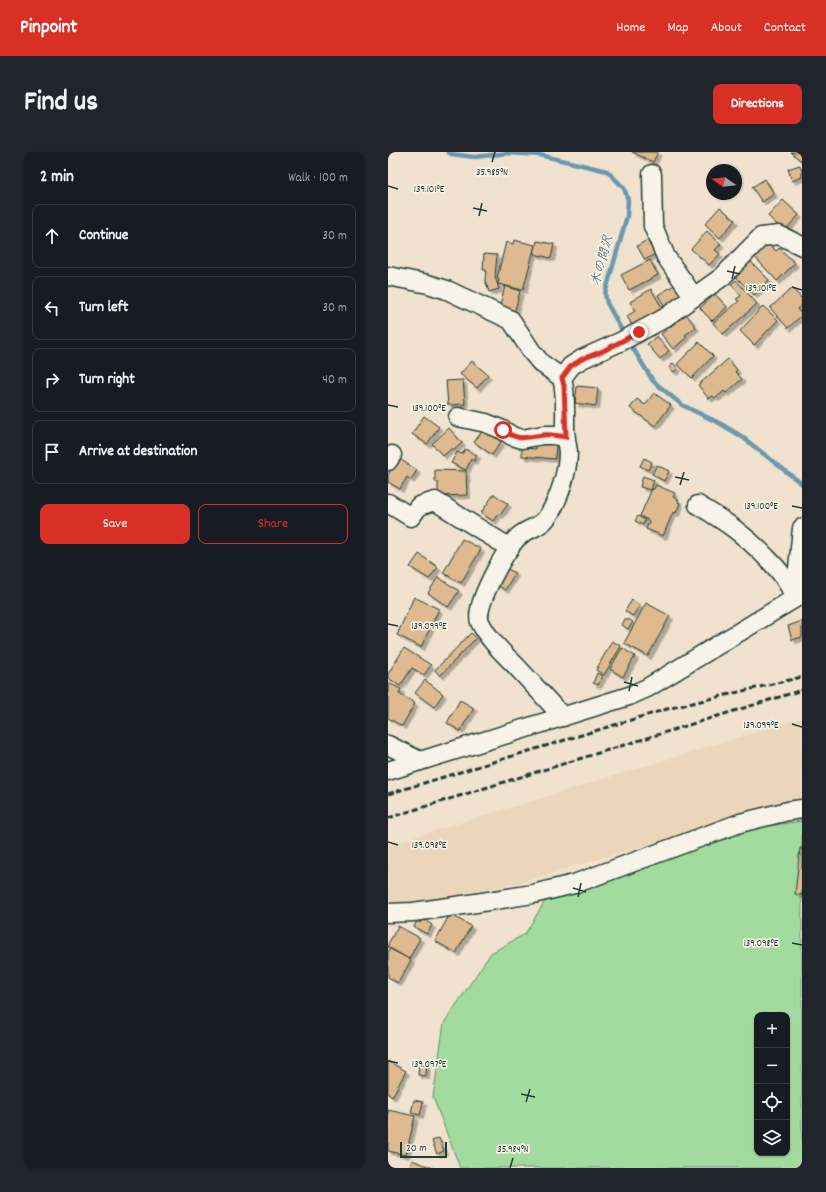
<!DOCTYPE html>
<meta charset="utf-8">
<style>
body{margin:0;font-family:Dekko,"Klee One",sans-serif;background:#20242c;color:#f1f3f6}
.controls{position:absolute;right:12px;bottom:12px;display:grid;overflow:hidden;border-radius:8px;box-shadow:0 1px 3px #0004}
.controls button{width:36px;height:36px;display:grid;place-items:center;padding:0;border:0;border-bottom:1px solid #363941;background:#171b24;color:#f1f3f6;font:20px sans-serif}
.compass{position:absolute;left:318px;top:12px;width:36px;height:36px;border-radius:50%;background:#171b24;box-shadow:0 1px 3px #0004;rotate:284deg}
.scale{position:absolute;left:12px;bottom:10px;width:47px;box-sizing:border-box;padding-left:4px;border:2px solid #1f3d34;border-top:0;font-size:11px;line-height:14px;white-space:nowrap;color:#1f3d34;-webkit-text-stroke:3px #f7f3e8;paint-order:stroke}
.stop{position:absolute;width:12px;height:12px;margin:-9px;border:3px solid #d93025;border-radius:50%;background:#fff}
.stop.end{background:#d93025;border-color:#fff;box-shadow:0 1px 4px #0008}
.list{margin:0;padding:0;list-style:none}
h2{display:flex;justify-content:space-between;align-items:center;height:52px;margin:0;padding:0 16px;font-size:17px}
h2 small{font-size:13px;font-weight:400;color:#9ea1a6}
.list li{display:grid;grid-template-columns:26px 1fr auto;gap:12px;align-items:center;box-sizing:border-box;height:64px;margin:0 8px 8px;padding:0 8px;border:1px solid #363941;border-radius:8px}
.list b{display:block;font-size:15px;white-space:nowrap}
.list em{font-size:13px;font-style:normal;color:#9ea1a6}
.actions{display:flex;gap:8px;padding:12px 16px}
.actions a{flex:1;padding:9px 0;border:1px solid #d93025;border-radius:8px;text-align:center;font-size:14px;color:#d93025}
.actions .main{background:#d93025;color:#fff}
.icon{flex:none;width:22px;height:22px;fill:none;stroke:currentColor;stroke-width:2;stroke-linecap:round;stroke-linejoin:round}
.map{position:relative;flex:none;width:414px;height:1016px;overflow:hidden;border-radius:8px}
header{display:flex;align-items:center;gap:24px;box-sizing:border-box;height:56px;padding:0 20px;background:#d93025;color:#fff}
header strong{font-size:19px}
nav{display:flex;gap:22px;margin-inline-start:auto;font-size:14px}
.intro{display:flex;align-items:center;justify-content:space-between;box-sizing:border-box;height:96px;padding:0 24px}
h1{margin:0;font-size:28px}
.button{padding:10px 18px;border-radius:8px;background:#d93025;color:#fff;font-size:14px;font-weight:700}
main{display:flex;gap:24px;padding:0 24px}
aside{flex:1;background:#171b24;border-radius:8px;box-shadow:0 1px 3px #0004}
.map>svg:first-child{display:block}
.built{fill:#ebd6bb}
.green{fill:#a3db9f;stroke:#618c6a;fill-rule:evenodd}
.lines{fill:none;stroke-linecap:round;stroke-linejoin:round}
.stream{stroke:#6b99ad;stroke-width:4.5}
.building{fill:#dfba90;stroke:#1f3d34;filter:url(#shadow)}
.minor-casing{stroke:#1f3d34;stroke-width:21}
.minor{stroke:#f7f3e8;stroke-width:18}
.rail{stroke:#1f3d34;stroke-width:3;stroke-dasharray:6 3;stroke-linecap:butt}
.route{stroke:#d93025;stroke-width:5}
.ticks{fill:none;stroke:#1f3d34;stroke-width:1.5}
.labels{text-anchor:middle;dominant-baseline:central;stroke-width:3.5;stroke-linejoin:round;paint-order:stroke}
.water-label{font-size:13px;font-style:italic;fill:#385c5c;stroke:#f7f3e8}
.ticks-label{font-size:10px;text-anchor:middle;fill:#1f3d34;stroke:#f7f3e8;stroke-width:3.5;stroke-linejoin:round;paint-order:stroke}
</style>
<header>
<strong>Pinpoint</strong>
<nav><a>Home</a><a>Map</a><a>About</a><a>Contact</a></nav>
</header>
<div class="intro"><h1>Find us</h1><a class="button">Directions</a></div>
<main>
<aside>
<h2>2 min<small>Walk · 100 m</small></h2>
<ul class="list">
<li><svg class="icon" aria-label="ahead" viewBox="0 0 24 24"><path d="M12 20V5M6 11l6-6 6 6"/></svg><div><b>Continue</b></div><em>30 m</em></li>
<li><svg class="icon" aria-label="left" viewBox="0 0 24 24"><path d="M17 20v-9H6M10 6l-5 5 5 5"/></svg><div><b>Turn left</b></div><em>30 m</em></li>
<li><svg class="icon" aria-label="right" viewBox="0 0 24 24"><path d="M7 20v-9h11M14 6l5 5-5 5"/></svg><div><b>Turn right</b></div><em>40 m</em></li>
<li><svg class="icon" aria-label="arrive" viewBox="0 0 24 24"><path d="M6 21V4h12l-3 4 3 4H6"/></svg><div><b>Arrive at destination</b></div></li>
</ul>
<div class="actions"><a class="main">Save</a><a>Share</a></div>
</aside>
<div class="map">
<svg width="414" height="1016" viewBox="0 0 414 1016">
<defs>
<filter id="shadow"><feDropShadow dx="3.5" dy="3.5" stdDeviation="0" flood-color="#0004"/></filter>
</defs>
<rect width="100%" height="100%" fill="#f0e2ce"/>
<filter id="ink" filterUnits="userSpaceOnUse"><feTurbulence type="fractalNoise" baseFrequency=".025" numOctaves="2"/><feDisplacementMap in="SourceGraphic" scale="8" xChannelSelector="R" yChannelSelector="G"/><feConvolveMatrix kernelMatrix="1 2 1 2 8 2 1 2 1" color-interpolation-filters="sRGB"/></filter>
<g filter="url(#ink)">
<!-- built -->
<path class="built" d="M 414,566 L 414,646 L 131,731 L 0,756 L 0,693 Z"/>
<!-- green -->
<path class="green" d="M 414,669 L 414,1016 L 72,1016 L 45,945 L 56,871 L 103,801 L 137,782 L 157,749 L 359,677 ZM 369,863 L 399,863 L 399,1001 L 369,1001 Z"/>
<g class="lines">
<!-- stream -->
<g class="stream">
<path d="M 60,0 L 63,2 L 87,5 L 120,1 L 152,3 L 219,19 L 236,36 L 240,48 L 239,64 L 217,142 L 219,151 L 237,184"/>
<path d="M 241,190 L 265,229 L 294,253 L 333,272 L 353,284 L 414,332"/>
</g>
</g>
<!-- building -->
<g class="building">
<path d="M 244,0 L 270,0 L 265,10 Z"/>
<path d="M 403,0 L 414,0 L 414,8 L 413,9 Z"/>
<path d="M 412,13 L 414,20 L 414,25 L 404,29 L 400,17 Z"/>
<path d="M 377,27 L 386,42 L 374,50 L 364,35 Z"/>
<path d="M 395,48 L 411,63 L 396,79 L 380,64 Z"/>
<path d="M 332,55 L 347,68 L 332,86 L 317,72 Z"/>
<path d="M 319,79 L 333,92 L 327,98 L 332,102 L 321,113 L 303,97 Z"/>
<path d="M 126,88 L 147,93 L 135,138 L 110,132 L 111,127 L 109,126 L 118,90 L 125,92 Z"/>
<path d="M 259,88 L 267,102 L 257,108 L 249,94 Z"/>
<path d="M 149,89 L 166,92 L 163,106 L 146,102 Z"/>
<path d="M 380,91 L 388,99 L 391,96 L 407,111 L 389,129 L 366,104 Z"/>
<path d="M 96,102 L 109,103 L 107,125 L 111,137 L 101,140 L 97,128 L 98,118 L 95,118 Z"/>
<path d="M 262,108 L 270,123 L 241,138 L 233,123 Z"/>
<path d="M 361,108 L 381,128 L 366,143 L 346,123 Z"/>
<path d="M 348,128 L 369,152 L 335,182 L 325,171 L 351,149 L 348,147 L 353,144 L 343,132 Z"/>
<path d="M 288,132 L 296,146 L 278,157 L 270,143 Z"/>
<path d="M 117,134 L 132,139 L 126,162 L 111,158 Z"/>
<path d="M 404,136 L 414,147 L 414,152 L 409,157 L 414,163 L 400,176 L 382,156 Z"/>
<path d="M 263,137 L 276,159 L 246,177 L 239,164 L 247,159 L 242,150 Z"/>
<path d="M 327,142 L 339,155 L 324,169 L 312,156 Z"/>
<path d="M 375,154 L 390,168 L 366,193 L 352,179 Z"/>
<path d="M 298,162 L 308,175 L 297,183 L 299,185 L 285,197 L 273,182 Z"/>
<path d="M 269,184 L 281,199 L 272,207 L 259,192 Z"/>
<path d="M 311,190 L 325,204 L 304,226 L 289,212 Z"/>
<path d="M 340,207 L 349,218 L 347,220 L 354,227 L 338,241 L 336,239 L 328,246 L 324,244 L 321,247 L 310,233 Z"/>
<path d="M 84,209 L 100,223 L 89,236 L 72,222 Z"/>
<path d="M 285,211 L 290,216 L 286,220 L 281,216 Z"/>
<path d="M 75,228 L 77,252 L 60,253 L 58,229 Z"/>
<path d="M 189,234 L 210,236 L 208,254 L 187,251 Z"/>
<path d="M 266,241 L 283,253 L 267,274 L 242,256 L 249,247 L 257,253 Z"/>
<path d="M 36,264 L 51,275 L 39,292 L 24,282 Z"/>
<path d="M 61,276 L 74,291 L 66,298 L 64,296 L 55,304 L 44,292 Z"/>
<path d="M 96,277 L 113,290 L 104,303 L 86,290 Z"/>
<path d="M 148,290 L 168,292 L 167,307 L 134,304 L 134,296 L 148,297 Z"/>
<path d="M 77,297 L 89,303 L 86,309 L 83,307 L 78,318 L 63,311 L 69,300 L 74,302 Z"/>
<path d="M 10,306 L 29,318 L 23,328 L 19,325 L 12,337 L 0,330 L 0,323 Z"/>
<path d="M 256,306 L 264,310 L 260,318 L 252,314 Z"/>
<path d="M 269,313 L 281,319 L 276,329 L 264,322 Z"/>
<path d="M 47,318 L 78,319 L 79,343 L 50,344 L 50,330 L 47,330 Z"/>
<path d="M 255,324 L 266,328 L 263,338 L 252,335 Z"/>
<path d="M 268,333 L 287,341 L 285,345 L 291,348 L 290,350 L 292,351 L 288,361 L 285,360 L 275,384 L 258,377 L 261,370 L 260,368 L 252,364 L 264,337 L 266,337 Z"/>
<path d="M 106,342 L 120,352 L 112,363 L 110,362 L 105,369 L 93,361 Z"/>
<path d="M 250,364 L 257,368 L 255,373 L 247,369 Z"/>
<path d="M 74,387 L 93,397 L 73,431 L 55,421 Z"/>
<path d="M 31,402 L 50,415 L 41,427 L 22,415 Z"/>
<path d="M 118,416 L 127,421 L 117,438 L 108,432 Z"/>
<path d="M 50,425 L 71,439 L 60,455 L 40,441 Z"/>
<path d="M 26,445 L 51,457 L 33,495 L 9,483 Z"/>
<path d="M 244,448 L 252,453 L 245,464 L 237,459 Z"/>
<path d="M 258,451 L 282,464 L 260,504 L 236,491 Z"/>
<path d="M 237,467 L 239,469 L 240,467 L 245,470 L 240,477 L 234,473 Z"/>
<path d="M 414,469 L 414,485 L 404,488 L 400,474 Z"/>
<path d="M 83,481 L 88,486 L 52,524 L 47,518 Z"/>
<path d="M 224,489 L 233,494 L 216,523 L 208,518 Z"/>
<path d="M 16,496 L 43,513 L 36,523 L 24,516 L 12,534 L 0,526 L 0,522 Z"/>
<path d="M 234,496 L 247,504 L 235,525 L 222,517 Z"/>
<path d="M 209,521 L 215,524 L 210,533 L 205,531 Z"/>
<path d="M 37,528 L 55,542 L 46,555 L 27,541 Z"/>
<path d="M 0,531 L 13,537 L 11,542 L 27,551 L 14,574 L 0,566 Z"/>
<path d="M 72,548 L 86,556 L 72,579 L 59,571 Z"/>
<path d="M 412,696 L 414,696 L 414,743 L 407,742 Z"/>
<path d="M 62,762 L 83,774 L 68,801 L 47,789 Z"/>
<path d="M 35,767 L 44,773 L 39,782 L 26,775 L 29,769 L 32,771 Z"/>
<path d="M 10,774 L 32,786 L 21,807 L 0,795 L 0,792 Z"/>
<path d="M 2,797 L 23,808 L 10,831 L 0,825 L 0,800 Z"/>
<path d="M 0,909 L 18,919 L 4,945 L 0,942 Z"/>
<path d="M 31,910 L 39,911 L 38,924 L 30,923 Z"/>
<path d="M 26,948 L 35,950 L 32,963 L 23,961 Z"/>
<path d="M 0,958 L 27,964 L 18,1003 L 0,999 Z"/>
<path d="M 51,986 L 56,999 L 49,1002 L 44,989 Z"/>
<path d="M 24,1008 L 45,1016 L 21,1016 Z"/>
</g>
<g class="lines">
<!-- minor casing -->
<g class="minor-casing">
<g id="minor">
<path d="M 264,22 L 265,74 L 278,105 L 306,145"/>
<path d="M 0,124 L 40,132 L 59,138 L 123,168 L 144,200 L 153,211 L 174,226"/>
<path d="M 70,265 L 98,271 L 115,278 L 124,284 L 134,287 L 155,283 L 165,283 L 177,285"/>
<path d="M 0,309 L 4,303"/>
<path d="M 0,351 L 23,365 L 31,354 L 47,349 L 122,396"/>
<path d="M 310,353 C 337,369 357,383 379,406 C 392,419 400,429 407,446"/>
<path d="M 407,446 L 414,376"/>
<path d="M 175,565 C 159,548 144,531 128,514 C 115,501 100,487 92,470 C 85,455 118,397 129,386 C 141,374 152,378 162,361 C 171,346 180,319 180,301 C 180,296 178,291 178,286 C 177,281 177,276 177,271 C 177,256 178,240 174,226 L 183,214 L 194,207 L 234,189 L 275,167 L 334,125 L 373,85 L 391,83 L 414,94"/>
<path d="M 0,593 L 32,609"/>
<path d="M 0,619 L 241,544 L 259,536 L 414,442"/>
<path d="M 0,761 L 25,760 L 75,753 L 145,742 L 186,732 L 352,671 L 400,659 L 414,657"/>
</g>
</g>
<!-- minor -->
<use href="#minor" class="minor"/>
<!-- rail -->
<g class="rail">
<path d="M 0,642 L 279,557 L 414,525"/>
<path d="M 0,666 L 414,538"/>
</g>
</g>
</g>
<g class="lines" filter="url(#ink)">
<!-- route -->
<path class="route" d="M 115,278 C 133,290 135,285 155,283 C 162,282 170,284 178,285 L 176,234 L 174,226 L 183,214 L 194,207 L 215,199 L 251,180"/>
</g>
<!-- ticks -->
<path class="ticks" d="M 104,10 L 107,0M 0,34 L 10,37M 85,56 L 99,59M 91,64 L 94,51M 339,119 L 352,122M 344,127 L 347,114M 404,135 L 414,138M 0,253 L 10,255M 287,325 L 301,328M 292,333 L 296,320M 404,354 L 414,356M 0,472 L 10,474M 236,530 L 250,534M 241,539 L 244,525M 404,572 L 414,575M 0,690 L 10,693M 185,736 L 198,740M 190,745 L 193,731M 404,791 L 414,793M 0,909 L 10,911M 133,942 L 147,945M 138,950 L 142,937M 122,1016 L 125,1006"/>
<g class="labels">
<!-- water labels -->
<g class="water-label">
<text transform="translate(215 109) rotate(-75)">木の間沢</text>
</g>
</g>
<g class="ticks-label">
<text x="104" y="23">35.985°N</text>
<text x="41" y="40">139.101°E</text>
<text x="373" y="139">139.101°E</text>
<text x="41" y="259">139.100°E</text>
<text x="373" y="357">139.100°E</text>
<text x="41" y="477">139.099°E</text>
<text x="373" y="576">139.099°E</text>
<text x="41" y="696">139.098°E</text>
<text x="373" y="794">139.098°E</text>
<text x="41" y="915">139.097°E</text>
<text x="125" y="1000">35.984°N</text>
</g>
</svg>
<div class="controls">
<button>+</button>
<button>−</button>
<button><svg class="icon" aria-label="locate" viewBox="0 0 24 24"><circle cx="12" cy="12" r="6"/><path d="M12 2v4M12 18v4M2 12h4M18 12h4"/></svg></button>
<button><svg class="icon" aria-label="layers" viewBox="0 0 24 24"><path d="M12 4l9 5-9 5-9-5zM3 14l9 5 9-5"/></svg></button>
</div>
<svg class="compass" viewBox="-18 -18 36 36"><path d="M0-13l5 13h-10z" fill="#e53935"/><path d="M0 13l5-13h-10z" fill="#9ea1a6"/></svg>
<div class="scale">20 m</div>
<div class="stop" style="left:115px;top:278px"></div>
<div class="stop end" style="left:251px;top:180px"></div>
</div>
</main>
